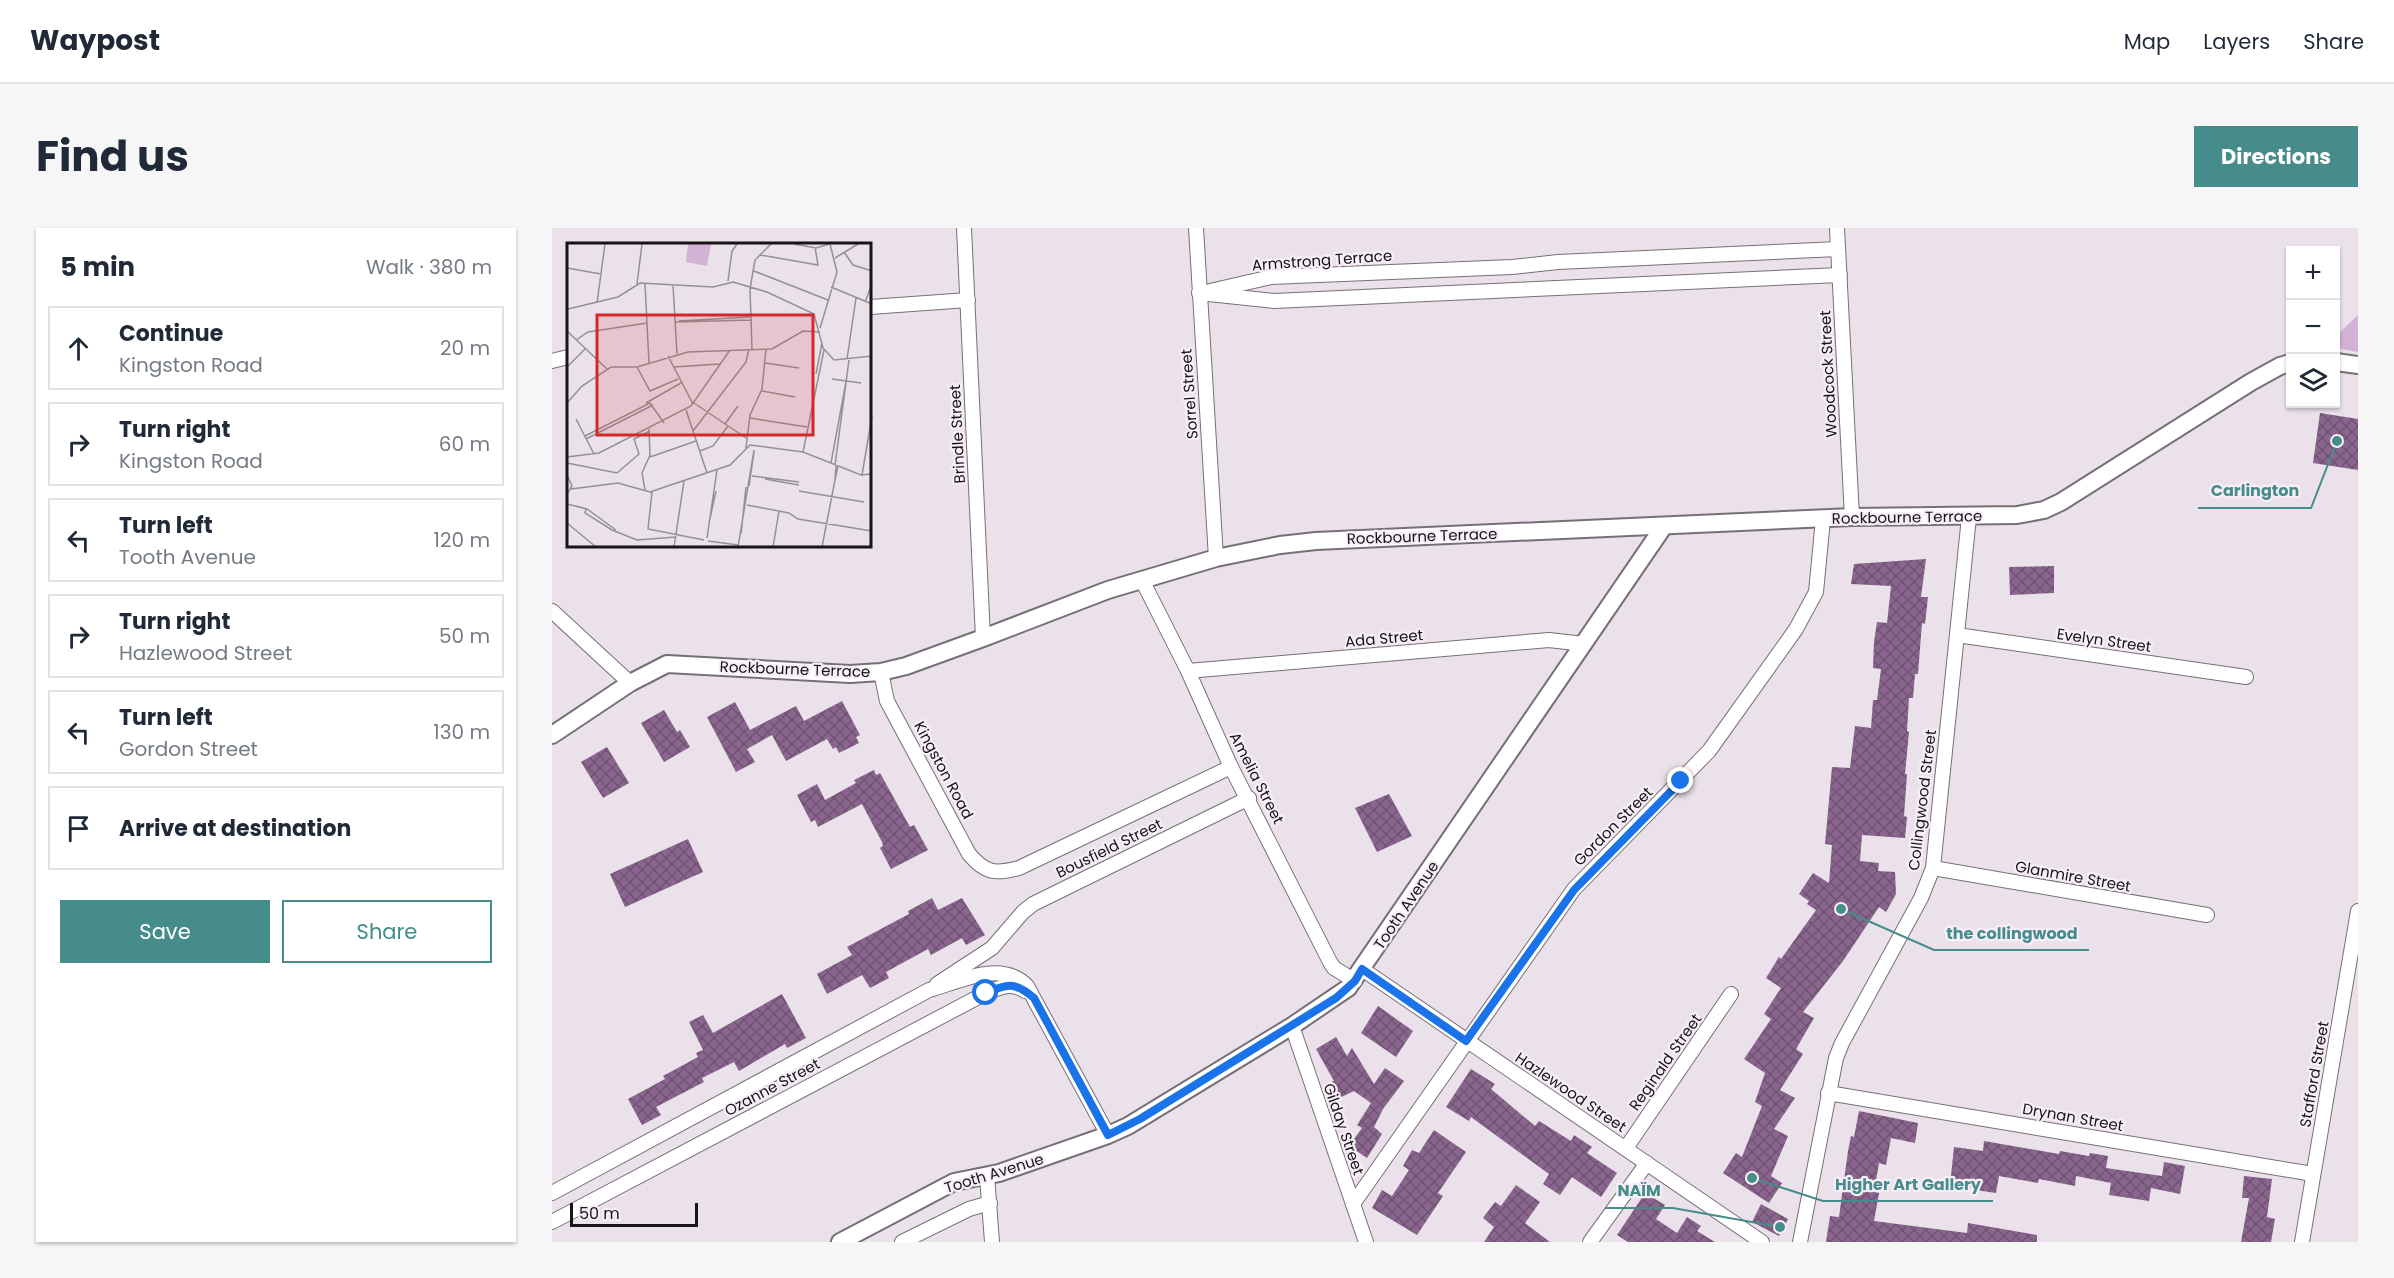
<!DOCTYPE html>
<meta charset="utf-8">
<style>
body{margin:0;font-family:Poppins,sans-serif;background:#f6f6f7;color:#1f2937}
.controls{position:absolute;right:18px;top:18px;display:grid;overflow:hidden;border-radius:0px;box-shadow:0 2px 4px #0004}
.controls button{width:54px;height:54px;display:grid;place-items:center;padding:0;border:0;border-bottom:2px solid #e0e1e3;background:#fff;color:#1f2937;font:30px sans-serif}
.scale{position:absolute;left:18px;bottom:15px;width:128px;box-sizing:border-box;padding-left:6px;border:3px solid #171317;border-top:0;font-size:16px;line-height:21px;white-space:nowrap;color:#171317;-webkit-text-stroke:4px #f7eef8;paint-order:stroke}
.stop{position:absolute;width:18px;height:18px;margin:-14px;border:4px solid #1a73e8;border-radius:50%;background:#fff}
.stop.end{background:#1a73e8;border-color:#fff;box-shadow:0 2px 6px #0008}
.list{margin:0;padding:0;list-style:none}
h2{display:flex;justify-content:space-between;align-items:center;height:78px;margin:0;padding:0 24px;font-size:26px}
h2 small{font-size:20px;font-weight:400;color:#747a83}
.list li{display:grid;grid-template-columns:39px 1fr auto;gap:18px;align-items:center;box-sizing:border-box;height:84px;margin:0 12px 12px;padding:0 12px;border:2px solid #e0e1e3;border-radius:0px}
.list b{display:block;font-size:22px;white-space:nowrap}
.list p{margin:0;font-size:20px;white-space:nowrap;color:#747a83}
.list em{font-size:20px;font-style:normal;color:#747a83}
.actions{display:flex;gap:12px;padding:18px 24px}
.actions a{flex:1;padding:14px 0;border:2px solid #458c8b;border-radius:0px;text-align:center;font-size:21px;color:#458c8b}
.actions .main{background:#458c8b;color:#fff}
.icon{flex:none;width:33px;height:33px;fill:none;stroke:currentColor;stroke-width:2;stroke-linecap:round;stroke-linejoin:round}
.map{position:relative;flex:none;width:1806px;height:1014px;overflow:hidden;border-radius:0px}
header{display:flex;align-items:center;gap:36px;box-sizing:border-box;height:84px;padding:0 30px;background:#fff;border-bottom:2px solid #e0e1e3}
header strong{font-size:28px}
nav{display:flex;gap:33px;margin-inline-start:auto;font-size:21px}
.intro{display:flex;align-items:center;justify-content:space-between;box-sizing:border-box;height:144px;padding:0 36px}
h1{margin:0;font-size:42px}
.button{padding:15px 27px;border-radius:0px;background:#458c8b;color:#fff;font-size:21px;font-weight:700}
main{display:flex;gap:36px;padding:0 36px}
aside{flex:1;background:#fff;border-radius:0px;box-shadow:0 2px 4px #0004}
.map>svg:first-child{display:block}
.park{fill:#d2b2d5}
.building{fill:url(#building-cross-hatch)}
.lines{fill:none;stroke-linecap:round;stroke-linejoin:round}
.minor-casing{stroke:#776f78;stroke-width:16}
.tertiary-casing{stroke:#776f78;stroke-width:20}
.minor{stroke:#fff;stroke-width:14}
.tertiary{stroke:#fff;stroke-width:16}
.route{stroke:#1a73e8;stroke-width:8}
.labels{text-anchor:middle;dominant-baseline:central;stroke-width:4.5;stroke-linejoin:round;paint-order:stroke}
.street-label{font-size:15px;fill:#171317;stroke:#f7eef8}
.inset-road{fill:none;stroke:#968f96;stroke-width:1.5}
.view{fill:#d62828;fill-opacity:0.15;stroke:#d62828;stroke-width:3}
.inset-edge{fill:none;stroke:#171317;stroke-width:3}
.leader{fill:none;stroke:#458c8b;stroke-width:2}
.callout-dot{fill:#458c8b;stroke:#f7eef8;stroke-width:2}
.callout-label{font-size:16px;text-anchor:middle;font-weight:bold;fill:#458c8b;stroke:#f7eef8;stroke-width:4.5;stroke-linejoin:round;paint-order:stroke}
</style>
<header>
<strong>Waypost</strong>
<nav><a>Map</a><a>Layers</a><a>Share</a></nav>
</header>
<div class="intro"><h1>Find us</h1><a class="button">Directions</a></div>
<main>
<aside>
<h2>5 min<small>Walk · 380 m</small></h2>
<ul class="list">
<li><svg class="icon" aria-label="ahead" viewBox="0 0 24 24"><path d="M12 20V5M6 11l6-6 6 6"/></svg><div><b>Continue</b><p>Kingston Road</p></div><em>20 m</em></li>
<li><svg class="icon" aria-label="right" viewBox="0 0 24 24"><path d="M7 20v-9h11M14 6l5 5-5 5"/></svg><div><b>Turn right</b><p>Kingston Road</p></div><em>60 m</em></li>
<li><svg class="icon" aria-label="left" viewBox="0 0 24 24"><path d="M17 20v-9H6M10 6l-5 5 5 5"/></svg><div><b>Turn left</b><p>Tooth Avenue</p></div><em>120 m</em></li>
<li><svg class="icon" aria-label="right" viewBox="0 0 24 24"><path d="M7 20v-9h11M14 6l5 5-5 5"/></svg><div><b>Turn right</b><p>Hazlewood Street</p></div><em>50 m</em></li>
<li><svg class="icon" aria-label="left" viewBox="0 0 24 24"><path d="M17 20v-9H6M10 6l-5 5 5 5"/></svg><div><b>Turn left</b><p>Gordon Street</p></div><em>130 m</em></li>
<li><svg class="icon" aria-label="arrive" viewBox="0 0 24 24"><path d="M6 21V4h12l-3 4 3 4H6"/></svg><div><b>Arrive at destination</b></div></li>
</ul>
<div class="actions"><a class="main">Save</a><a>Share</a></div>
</aside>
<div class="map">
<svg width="1806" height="1014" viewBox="0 0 1806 1014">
<defs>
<pattern id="building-cross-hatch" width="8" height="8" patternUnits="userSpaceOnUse" patternTransform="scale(1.5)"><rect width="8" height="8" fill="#8a668e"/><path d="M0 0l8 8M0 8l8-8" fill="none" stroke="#705373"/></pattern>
</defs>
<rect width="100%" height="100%" fill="#eae1eb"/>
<!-- park -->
<path class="park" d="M 1806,87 L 1806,124 L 1784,120 L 1784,108 Z"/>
<!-- building -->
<g class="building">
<path d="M 1768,185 L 1806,191 L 1806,242 L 1761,235 Z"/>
<path d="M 1374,331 L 1369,369 L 1376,369 L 1373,396 L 1370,395 L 1366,446 L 1363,446 L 1361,470 L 1357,470 L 1355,503 L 1357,504 L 1353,546 L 1355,546 L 1352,588 L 1355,589 L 1353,610 L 1310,607 L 1308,633 L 1327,635 L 1326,643 L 1343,644 L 1344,666 L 1334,684 L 1327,679 L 1291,733 L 1251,784 L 1262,790 L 1244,821 L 1251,826 L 1228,862 L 1243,870 L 1222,901 L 1236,908 L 1219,948 L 1230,955 L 1217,975 L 1171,945 L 1184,925 L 1190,929 L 1210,878 L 1203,874 L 1213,845 L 1192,831 L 1219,791 L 1212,786 L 1229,760 L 1214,750 L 1227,729 L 1229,731 L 1264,682 L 1255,676 L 1257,673 L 1247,666 L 1261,645 L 1277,655 L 1280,617 L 1273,616 L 1280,539 L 1298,540 L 1303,498 L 1319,500 L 1321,472 L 1325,472 L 1329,441 L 1321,440 L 1322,414 L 1325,394 L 1335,395 L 1339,358 L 1299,356 L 1302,336 Z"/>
<path d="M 1502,338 L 1502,365 L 1458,367 L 1457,339 Z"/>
<path d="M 290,473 L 308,507 L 304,509 L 307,515 L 287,525 L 284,519 L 281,521 L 275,511 L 234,533 L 220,507 L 195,521 L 203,534 L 184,544 L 155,489 L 183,474 L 198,502 L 244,478 L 252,493 Z"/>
<path d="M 112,482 L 125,504 L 128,502 L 138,519 L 112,534 L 89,495 Z"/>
<path d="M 55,519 L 77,555 L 51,570 L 29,534 Z"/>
<path d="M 322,542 L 324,547 L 328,545 L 358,599 L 362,597 L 376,622 L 339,641 L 328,620 L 331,618 L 330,614 L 310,576 L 266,599 L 263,592 L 259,594 L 245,567 L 265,556 L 273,572 L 304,555 L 302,552 Z"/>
<path d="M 837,566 L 860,608 L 825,624 L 803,580 Z"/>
<path d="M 136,611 L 151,644 L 73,679 L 58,646 Z"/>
<path d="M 380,670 L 386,682 L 410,670 L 433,707 L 414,717 L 410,710 L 379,727 L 376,721 L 334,744 L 337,750 L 318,760 L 310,747 L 275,766 L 265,746 L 300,727 L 295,719 L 357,686 L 356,683 Z"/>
<path d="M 230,766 L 254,810 L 235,820 L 233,816 L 187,843 L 182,834 L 150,850 L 152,854 L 104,879 L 109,887 L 90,897 L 76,871 L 113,851 L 111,848 L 146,829 L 144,825 L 151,822 L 137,794 L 151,787 L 161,805 Z"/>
<path d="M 826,778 L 861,803 L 844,829 L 809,805 Z"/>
<path d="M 784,809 L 795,828 L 800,820 L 822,856 L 833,840 L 852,853 L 831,881 L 822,899 L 830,906 L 815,930 L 797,918 L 810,900 L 805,897 L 819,875 L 802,863 L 783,872 L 773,856 L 782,853 L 764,821 Z"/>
<path d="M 919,841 L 943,856 L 939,861 L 983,898 L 987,893 L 1019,913 L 1022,907 L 1040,919 L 1035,925 L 1065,945 L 1049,969 L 1020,949 L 1008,967 L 991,956 L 997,946 L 919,889 L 917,893 L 894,879 Z"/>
<path d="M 1307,883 L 1366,895 L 1363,915 L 1339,910 L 1334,937 L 1327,935 L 1322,964 L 1327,965 L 1322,993 L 1415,1005 L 1416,995 L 1485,1007 L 1485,1014 L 1274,1014 L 1278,988 L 1287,989 L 1296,923 L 1299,908 L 1302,909 Z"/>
<path d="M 882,902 L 914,924 L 886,965 L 891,968 L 865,1007 L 820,980 L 830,962 L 840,968 L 857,942 L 851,938 L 860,922 L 867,925 Z"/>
<path d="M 1432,913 L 1507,926 L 1508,923 L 1537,928 L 1538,925 L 1556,928 L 1554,940 L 1610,948 L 1612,934 L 1633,938 L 1628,966 L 1599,960 L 1597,973 L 1557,967 L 1559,955 L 1524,948 L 1523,958 L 1487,951 L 1486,955 L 1447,948 L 1444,965 L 1424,962 L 1425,960 L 1398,957 L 1402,919 L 1431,923 Z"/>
<path d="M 1692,948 L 1720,951 L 1715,989 L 1723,991 L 1719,1014 L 1689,1014 L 1697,970 L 1690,970 Z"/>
<path d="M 964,957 L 988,974 L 973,995 L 998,1014 L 932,1014 L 942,999 L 931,990 L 943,974 L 949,978 Z"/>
<path d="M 1093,965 L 1113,977 L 1104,991 L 1125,1005 L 1135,989 L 1149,998 L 1145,1003 L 1163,1014 L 1076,1014 L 1065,1007 Z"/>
<path d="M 1209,976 L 1236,991 L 1227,1008 L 1200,994 Z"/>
</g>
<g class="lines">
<!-- minor casing -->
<g class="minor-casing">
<g id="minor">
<path d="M 412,0 L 431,410"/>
<path d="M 644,0 L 664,330"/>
<path d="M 1285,0 L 1300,289"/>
<path d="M 658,63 L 719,49 L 960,39 L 1006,34 L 1286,21"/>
<path d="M 647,65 L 722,73 L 1288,47"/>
<path d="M 318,79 L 416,72"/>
<path d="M 0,133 L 16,129"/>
<path d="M 590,352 L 636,443 L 679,539 L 778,734 L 782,740 L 803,753"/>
<path d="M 0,383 L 78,455"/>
<path d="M 1405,407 L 1694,449"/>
<path d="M 636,443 L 997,412 L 1032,416"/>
<path d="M 329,444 L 335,473 L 417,626 C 434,646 443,646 467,640 L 679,539"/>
<path d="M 1381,640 L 1655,687"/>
<path d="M 810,741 L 1210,1014"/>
<path d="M 385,756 L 440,720 L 471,684 L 481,676 L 697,570"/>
<path d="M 740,798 L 814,1014"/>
<path d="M 1276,865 L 1761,946"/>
<path d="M 1074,920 L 1179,766"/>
<path d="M 435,948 L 440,1014"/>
<path d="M 0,965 L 377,762 C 407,754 449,731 475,758 L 556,907"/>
<path d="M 801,976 L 1022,661 L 1157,523 L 1244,401 L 1264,364 L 1271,291"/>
<path d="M 0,994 L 434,765 C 448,759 460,754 473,763"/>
<path d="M 350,1014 L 417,981 L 438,975"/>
<path d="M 1038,1014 L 1095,935"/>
<path d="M 1248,1014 L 1284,830 L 1290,815 L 1369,670 L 1381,640 L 1417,289"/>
<path d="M 1750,1014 L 1806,683"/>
</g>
</g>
<!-- tertiary casing -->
<g class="tertiary-casing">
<g id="tertiary">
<path d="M 1784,134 L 1806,137"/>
<path d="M 0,507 L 78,455 L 115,436 L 298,446 L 329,444 L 354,438 L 431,410 L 556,362 L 664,330 L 728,317 L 764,313 L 1300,289 L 1465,287 L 1492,282 L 1509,274 L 1699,154 L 1728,138 L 1738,135"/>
<path d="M 288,1014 L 402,954 L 447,945 L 556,907 L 576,898 L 740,798 L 796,760 L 1112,298"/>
</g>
</g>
<!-- minor -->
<use href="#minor" class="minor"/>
<!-- tertiary -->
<use href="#tertiary" class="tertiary"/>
</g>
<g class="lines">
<!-- route -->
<path class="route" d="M 434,765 C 456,755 463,754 482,770 L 556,907 L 588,891 L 784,770 L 803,753 L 810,741 L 914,813 L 1022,662 L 1129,553"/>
</g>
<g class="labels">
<!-- street labels -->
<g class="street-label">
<text transform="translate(770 32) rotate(-4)">Armstrong Terrace</text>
<text transform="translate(1276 146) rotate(-93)">Woodcock Street</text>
<text transform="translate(637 166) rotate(-94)">Sorrel Street</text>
<text transform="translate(405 206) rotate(-93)">Brindle Street</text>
<text transform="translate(1355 289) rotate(-1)">Rockbourne Terrace</text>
<text transform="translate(870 308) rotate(-2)">Rockbourne Terrace</text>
<text transform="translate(832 410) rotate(-5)">Ada Street</text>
<text transform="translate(1552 412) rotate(8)">Evelyn Street</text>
<text transform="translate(243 441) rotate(2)">Rockbourne Terrace</text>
<text transform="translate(392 542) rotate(62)">Kingston Road</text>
<text transform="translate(705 550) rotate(63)">Amelia Street</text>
<text transform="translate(1370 572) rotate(-83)">Collingwood Street</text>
<text transform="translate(1061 598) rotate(-45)">Gordon Street</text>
<text transform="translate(557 620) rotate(-26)">Bousfield Street</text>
<text transform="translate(1521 648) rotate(10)">Glanmire Street</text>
<text transform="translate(854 677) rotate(-56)">Tooth Avenue</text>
<text transform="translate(1113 834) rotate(-55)">Reginald Street</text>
<text transform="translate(1762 846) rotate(-80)">Stafford Street</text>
<text transform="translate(220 859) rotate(-28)">Ozanne Street</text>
<text transform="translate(1019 864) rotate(34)">Hazlewood Street</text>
<text transform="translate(1521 889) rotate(10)">Drynan Street</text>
<text transform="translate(792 901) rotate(71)">Gilday Street</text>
<text transform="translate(442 945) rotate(-17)">Tooth Avenue</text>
</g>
</g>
<!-- overview -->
<g transform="translate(15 15)">
<rect width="304" height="304" fill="#eae1eb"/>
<path d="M 121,1 L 144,1 L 140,23 L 119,19 Z" fill="#d2b2d5"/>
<path class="inset-road" d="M 227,1 L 249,5 L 262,1M 277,9 L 286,22 L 305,28M 193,12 L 251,22 L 248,4M 268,15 L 291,1M 0,25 L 34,31M 187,28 L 261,57M 161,38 L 165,8 L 170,1M 70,41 L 75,1M 78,41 L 82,120M 106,42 L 110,111M 264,44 L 305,61M 298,59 L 305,41M 30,60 L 38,1M 1,66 L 51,54 L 73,40 L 146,44 L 166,39 L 200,49 L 247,71 L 256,105 L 267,117 L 305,113M 112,78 L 183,74M 108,79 L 184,77M 253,85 L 270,29 L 263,1M 0,88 L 40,126M 9,97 L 21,89 L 80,80M 185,106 L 183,46 L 188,17 L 204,1M 101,113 L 126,161M 280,116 L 289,55M 198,120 L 232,125M 0,124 L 18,106M 70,124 L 83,148 L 111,136M 106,124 L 153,121M 249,131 L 255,100M 265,136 L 294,140M 195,148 L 228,154M 0,160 L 15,143 L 44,124 L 70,124 L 121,109 L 205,106 L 236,88 L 253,89M 79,160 L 114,140M 127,160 L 179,195M 119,167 L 140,230M 183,175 L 240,184M 9,176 L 27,211M 158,181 L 171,163M 126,188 L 179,119 L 182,106M 18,193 L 83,160 L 97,180M 19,196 L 86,162M 179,205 L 183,172 L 195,146 L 199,106M 133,208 L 146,203 L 161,183M 236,209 L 257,107M 0,214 L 32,210 L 124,163 L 163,107M 83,214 L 129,198M 0,220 L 50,230 L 72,211 L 67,196 L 83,188M 264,220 L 279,139M 268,222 L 282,117M 269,222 L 268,237 L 271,223M 0,232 L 5,243 L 0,251M 295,232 L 305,173M 185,233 L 232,239M 198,236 L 232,242M 182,243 L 187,209M 4,246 L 51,240 L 83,249 L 163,222 L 183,202 L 236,209 L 294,232 L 305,231M 78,247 L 75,230 L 83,212 L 82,186M 232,248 L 297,259M 85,249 L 81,286 L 137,297M 0,261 L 20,266 L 49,287M 180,262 L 222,270 L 231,276 L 305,288M 19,266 L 18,270 L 45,287 L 70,297 L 109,294M 0,280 L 29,304M 142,280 L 149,248M 174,291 L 179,244M 140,295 L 150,227M 141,298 L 171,302M 107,304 L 117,238M 171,304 L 187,207M 206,304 L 212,268M 255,304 L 268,237"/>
<path class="view" d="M 30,72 L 246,72 L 246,192 L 30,192 Z"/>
<rect width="304" height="304" class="inset-edge"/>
</g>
<!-- callouts -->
<path class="leader" d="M1785 213L1759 280H1646M1289 681L1382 722H1537M1200 950L1271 973H1441M1228 999L1121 980H1053"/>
<g class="callout-dot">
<circle cx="1785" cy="213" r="6"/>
<circle cx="1289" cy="681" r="6"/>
<circle cx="1200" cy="950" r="6"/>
<circle cx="1228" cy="999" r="6"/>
</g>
<g class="callout-label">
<text x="1703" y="268">Carlington</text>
<text x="1460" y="711">the collingwood</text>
<text x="1356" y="962">Higher Art Gallery</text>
<text x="1087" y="968">NAÏM</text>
</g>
</svg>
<div class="controls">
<button>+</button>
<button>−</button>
<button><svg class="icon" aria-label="layers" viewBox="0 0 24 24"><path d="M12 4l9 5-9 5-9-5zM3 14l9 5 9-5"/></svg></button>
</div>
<div class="scale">50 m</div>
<div class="stop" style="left:434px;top:765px"></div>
<div class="stop end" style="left:1129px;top:553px"></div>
</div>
</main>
